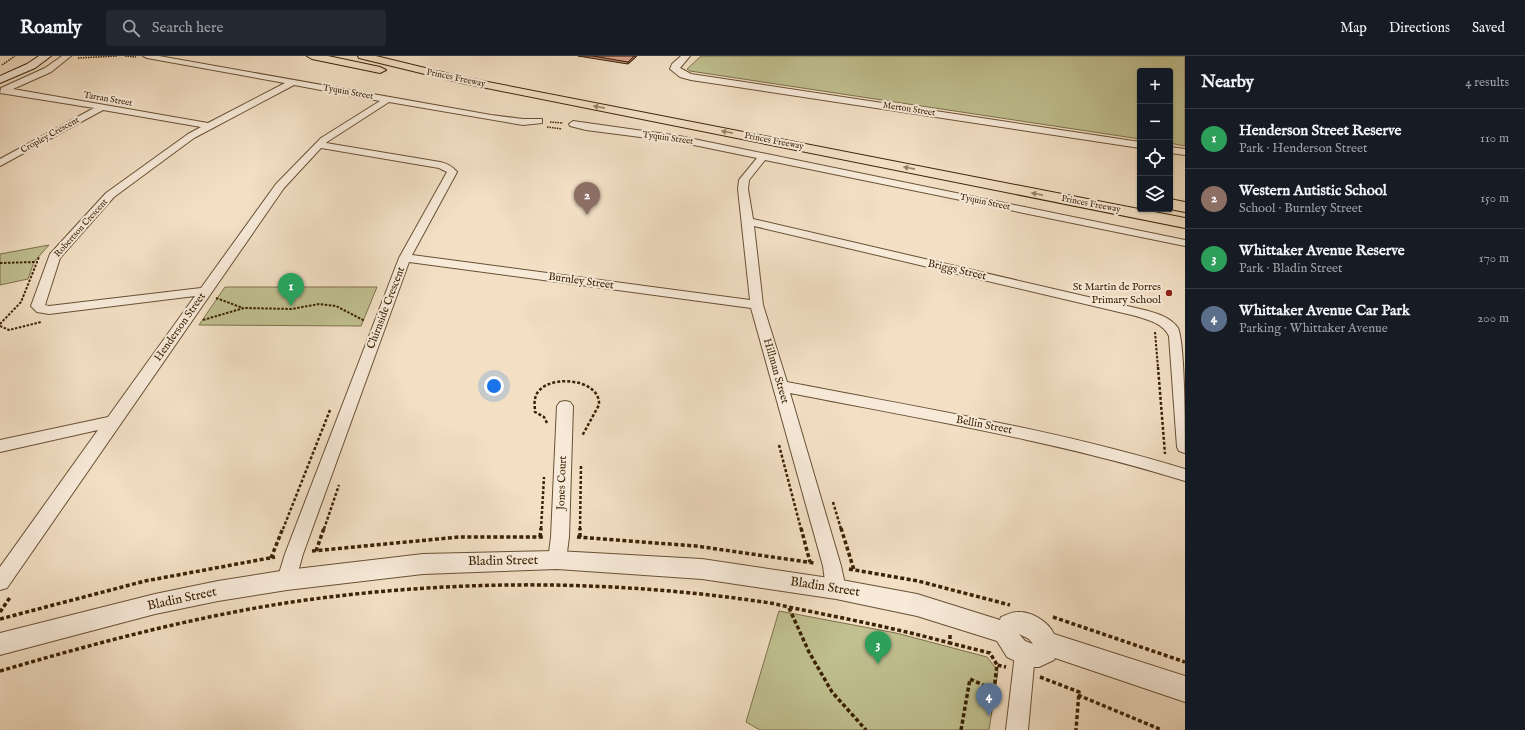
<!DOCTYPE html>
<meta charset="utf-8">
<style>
body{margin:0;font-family:"IM FELL English",serif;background:#242831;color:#f1f3f6}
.controls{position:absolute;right:12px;top:12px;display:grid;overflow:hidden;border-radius:4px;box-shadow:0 1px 3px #0004}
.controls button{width:36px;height:36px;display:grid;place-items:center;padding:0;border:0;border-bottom:1px solid #363941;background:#171b24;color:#f1f3f6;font:20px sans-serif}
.you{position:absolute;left:494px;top:330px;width:14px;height:14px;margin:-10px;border:3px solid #fff;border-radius:50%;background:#1a73e8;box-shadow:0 0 0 6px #1a73e833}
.badge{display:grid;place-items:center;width:26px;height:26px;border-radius:50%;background:#c59692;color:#fff;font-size:13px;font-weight:700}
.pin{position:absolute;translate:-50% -33px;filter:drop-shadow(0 1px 2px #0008)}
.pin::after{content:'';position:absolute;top:21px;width:14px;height:12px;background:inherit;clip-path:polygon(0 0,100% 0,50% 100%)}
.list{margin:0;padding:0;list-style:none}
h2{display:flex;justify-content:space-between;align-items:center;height:52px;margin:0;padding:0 16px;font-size:17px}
h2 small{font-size:13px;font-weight:400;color:#9ea1a6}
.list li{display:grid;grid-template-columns:26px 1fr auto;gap:12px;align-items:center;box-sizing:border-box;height:60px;padding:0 16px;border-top:1px solid #363941}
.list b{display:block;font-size:15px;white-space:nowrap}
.list p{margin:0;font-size:13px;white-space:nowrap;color:#9ea1a6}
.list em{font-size:13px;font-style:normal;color:#9ea1a6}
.icon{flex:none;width:22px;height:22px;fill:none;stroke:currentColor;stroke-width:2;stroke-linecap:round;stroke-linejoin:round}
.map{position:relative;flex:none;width:1185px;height:674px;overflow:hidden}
header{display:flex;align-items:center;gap:24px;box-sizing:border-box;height:56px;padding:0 20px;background:#171b24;border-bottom:1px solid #363941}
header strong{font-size:19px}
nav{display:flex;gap:22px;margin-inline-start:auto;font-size:14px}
.search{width:280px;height:36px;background:#242831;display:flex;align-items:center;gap:10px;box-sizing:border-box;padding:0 14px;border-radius:4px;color:#9ea1a6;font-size:15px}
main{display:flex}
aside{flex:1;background:#171b24}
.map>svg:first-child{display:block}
.green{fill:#c0c090;stroke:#7e714a}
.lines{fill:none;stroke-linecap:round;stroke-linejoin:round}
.minor-casing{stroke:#695134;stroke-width:2}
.tertiary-casing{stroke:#695134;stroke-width:2}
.secondary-casing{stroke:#3b2204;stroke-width:2}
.motorway-casing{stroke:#3b2204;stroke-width:2}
.path-far3{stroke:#3b2204;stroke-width:1.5;stroke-dasharray:1.5 1;stroke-linecap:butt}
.path-far2{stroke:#3b2204;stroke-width:2;stroke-dasharray:2.5 1.5;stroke-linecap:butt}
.path-far1{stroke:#3b2204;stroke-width:2.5;stroke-dasharray:3 2;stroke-linecap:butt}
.path{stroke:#3b2204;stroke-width:3.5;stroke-dasharray:4 2.5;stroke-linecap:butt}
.minor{fill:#f7ead9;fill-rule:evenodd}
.tertiary{fill:#f7ead9;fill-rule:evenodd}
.secondary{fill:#f7ead9;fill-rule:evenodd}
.motorway{fill:#f2dfc4;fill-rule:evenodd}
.wall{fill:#bb8a78;stroke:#3b2204}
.shaded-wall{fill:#987061;stroke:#3b2204}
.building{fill:#d9a08b;stroke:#3b2204}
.oneway{fill:#968064}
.poi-dot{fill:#8f2418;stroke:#f7ead9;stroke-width:1.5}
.labels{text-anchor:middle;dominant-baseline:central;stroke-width:4;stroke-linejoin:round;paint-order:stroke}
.far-street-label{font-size:9px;fill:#3b2204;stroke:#f7ead9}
.street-label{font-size:11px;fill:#3b2204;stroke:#f7ead9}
.poi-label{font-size:11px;fill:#3b2204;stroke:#f7ead9;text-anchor:end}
.near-street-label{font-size:13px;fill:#3b2204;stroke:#f7ead9}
</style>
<header>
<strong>Roamly</strong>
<div class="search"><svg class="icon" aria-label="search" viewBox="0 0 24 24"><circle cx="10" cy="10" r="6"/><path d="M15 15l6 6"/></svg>Search here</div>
<nav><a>Map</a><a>Directions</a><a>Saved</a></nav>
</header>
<main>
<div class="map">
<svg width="1185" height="674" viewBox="0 0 1185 674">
<rect width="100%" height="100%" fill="#f2dfc4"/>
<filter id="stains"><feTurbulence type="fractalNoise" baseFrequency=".005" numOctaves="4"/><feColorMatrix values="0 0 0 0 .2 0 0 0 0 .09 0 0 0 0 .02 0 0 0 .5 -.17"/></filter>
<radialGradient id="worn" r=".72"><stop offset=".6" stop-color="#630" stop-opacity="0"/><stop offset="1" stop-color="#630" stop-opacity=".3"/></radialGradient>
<!-- green -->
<g class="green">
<path d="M 701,0 L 1185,0 L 1185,90 L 1170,87 L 1170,15 L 1140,15 L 1140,83 L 690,15 L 687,13 Z"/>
<path d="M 49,189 L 34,206 L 28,223 L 0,229 L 0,198 Z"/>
<path d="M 225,231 L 377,231 L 361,270 L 199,269 Z"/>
<path d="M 779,555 L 896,577 L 987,601 L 998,615 L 989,674 L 760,674 L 746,666 Z"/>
</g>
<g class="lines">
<!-- minor casing -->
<g class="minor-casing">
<g id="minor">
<path d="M 62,0 L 71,0 L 51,16 L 13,33 L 208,67 L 285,27 L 147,2 L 143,0 L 159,0 L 491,59 L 523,63 L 542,63 L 542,67 L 523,69 L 389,46 L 327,86 L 326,87 L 440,106 C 448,108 452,110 457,116 L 412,199 L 750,244 L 738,133 L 739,124 L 757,102 L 679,86 L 586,74 L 570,70 L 569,68 L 573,65 L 679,80 L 1185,184 L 1185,190 L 765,104 L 749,124 L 748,133 L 753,163 L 1140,253 C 1153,256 1170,260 1178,272 C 1185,288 1185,373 1185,397 L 1179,395 L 1177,391 L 1169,280 C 1163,267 1148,264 1136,260 L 754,170 L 763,249 L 787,326 C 920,352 1055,373 1185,413 L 1185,425 C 1056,385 922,363 790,337 L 841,510 L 846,533 L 843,539 L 836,541 L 829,539 L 826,533 L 823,510 L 751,252 L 409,206 L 303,498 L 294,530 L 287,532 L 280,530 L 277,524 L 285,498 L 399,202 L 447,116 L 439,112 L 321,92 L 284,132 L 7,532 L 0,534 L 0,511 L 98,374 L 0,396 L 0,384 L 108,361 L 195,240 L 49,258 L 37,256 L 31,250 L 50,198 L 106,137 L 188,78 L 201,71 L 103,54 L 0,110 L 0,103 L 94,52 L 0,37 L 1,32 L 45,12 ZM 294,29 L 380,45 L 321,82 L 276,128 L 201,232 L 49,250 L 45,249 L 60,202 L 114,141 L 194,82 Z"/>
<path d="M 565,345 L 570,346 L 573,350 L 569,481 L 566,504 L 564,510 L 557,512 L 550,510 L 548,504 L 551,481 L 557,350 L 560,346 Z"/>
<path d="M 1025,588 L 1032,591 L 1035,598 L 1028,674 L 1006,674 L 1015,598 L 1018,591 Z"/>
</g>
</g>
<!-- tertiary casing -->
<g class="tertiary-casing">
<g id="tertiary">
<path d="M 681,0 L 690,0 L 680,12 L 691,18 L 1140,86 L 1140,92 L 691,24 L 680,21 L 670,13 L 672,8 Z"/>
<path d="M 1170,91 L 1185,93 L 1185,99 L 1170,97 Z"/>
<path d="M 557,495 L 702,503 L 836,523 L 917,538 L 1000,564 L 1001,561 C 1006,559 1012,556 1017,556 C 1031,555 1048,565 1054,578 L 1185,620 L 1185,646 L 1055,602 L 1054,604 L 1039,611 L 1027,611 L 1007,601 L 997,585 L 917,560 L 836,543 L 702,523 L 557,513 L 423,518 L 287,534 L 218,545 L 155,558 L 0,599 L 0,577 L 155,538 L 218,525 L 287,514 L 423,498 ZM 1019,578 L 1029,583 L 1033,588 L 1025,585 Z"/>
</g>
</g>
<!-- secondary casing -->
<g class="secondary-casing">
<path id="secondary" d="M 39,0 L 51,0 L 35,12 L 0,27 L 0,20 L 27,8 Z"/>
</g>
<!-- motorway casing -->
<g class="motorway-casing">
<g id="motorway">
<path d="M 307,0 L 328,0 L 380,11 L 386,14 L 380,17 L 312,3 Z"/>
<path d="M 358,0 L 376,0 L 462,21 L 1185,162 L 1185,172 L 462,27 L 359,2 Z"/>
<path d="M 1170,143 L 1185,146 L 1185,156 L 1170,153 Z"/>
</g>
</g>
<!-- path-far3 -->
<g class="path-far3">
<path d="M 125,0 L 136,1"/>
<path d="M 78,2 L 117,0"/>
<path d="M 2,9 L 15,0"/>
<path d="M 550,66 L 563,67"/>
<path d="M 547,71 L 562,73"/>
</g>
<!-- path-far2 -->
<g class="path-far2">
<path d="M 0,207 L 36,206"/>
<path d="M 216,242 L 243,252"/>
<path d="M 203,264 L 244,252 L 292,253 L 319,248 L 336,250 L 365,265"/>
<path d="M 0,268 L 21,246 L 39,201"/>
<path d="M 0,270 L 9,274 L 41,266"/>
<path d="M 1155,276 L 1158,312"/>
</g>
<!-- path-far1 -->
<g class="path-far1">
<path d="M 1158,311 L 1165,398"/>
<path d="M 547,367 L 544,361 L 535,356 C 535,352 534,347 535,343 C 539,317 601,320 599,349 L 582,380"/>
<path d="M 779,389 L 801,473"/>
<path d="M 833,446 L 841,473"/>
<path d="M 283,473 L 330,354"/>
<path d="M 324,473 L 339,429"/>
<path d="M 541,473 L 544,421"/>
<path d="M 580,473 L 581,409"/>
</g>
<!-- path -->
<g class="path">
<path d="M 801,472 L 810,506"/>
<path d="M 841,472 L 854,514"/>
<path d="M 540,481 L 541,472"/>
<path d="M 577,481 L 696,490 L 814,507"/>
<path d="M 580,481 L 580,472"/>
<path d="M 312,495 L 459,481 L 544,481"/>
<path d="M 316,495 L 324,472"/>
<path d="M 271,502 L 283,472"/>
<path d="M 849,513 L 918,525 L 1010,549"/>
<path d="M 789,552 L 809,596 L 832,636 L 866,674"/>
<path d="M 0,556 L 11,540"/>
<path d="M 1053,561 L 1185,606"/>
<path d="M 0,563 L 145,525 L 275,501"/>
<path d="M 950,579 L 950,587 L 990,597 L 997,609"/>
<path d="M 0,615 C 96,587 193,561 292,546 C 450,523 613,523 770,547 C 781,549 792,552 803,554 C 853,564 902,574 950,587"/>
<path d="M 1040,621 L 1079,636 L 1076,674"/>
<path d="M 1078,639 L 1162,674"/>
<path d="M 961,674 L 970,623 L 994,634 L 997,609 L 1006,611"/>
</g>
<!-- minor -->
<use href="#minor" class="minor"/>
<!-- tertiary -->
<use href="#tertiary" class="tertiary"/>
<!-- secondary -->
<use href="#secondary" class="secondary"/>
<!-- motorway -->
<use href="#motorway" class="motorway"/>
</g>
<!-- wall -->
<path class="wall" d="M 578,0 L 637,0 L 628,8 Z"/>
<!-- shaded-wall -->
<path class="shaded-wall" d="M 634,0 L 637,0 L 628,8 L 628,6 Z"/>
<!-- building -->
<path class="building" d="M 593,0 L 634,0 L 628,6 Z"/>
<!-- one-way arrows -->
<defs><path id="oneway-solid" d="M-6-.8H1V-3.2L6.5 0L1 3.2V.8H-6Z"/></defs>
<g class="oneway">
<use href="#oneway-solid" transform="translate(599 51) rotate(-169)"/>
<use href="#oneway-solid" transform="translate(727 76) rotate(-169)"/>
<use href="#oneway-solid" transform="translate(909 112) rotate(-169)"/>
<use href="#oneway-solid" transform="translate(1037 138) rotate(-169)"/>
</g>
<!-- markers -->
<circle class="poi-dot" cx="1169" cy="237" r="4"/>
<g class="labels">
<!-- far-street labels -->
<g class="far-street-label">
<text transform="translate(456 22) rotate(12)">Princes Freeway</text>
<text transform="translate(348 36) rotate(10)">Tyquin Street</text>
<text transform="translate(108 43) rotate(10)">Tarran Street</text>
<text transform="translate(909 53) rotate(9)">Merton Street</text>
<text transform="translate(50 79) rotate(-29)">Cropley Crescent</text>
<text transform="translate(668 82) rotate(8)">Tyquin Street</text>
<text transform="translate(774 85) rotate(11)">Princes Freeway</text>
<text transform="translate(985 146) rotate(12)">Tyquin Street</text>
<text transform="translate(1091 148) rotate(11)">Princes Freeway</text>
<text transform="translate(81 172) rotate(-48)">Robertson Crescent</text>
</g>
<!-- street labels -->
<g class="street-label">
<text transform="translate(957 214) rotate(13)">Briggs Street</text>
<text transform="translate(581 225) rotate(8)">Burnley Street</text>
<text transform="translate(386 252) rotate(-69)">Chirnside Crescent</text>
<text transform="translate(180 271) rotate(-55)">Henderson Street</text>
<text transform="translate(776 315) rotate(74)">Hillman Street</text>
<text transform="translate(984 369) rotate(11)">Bellin Street</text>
<text transform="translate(562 427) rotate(-88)">Jones Court</text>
</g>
<!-- poi labels -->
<g class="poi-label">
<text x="1161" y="231">St Martin de Porres<tspan x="1161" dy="13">Primary School</tspan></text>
</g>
<!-- near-street labels -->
<g class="near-street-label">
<text transform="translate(503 505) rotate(-1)">Bladin Street</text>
<text transform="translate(825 531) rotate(9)">Bladin Street</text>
<text transform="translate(182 543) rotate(-12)">Bladin Street</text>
</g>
</g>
<rect width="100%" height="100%" filter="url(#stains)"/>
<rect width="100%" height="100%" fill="url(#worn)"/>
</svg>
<div class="controls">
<button>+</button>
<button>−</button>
<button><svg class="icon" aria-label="locate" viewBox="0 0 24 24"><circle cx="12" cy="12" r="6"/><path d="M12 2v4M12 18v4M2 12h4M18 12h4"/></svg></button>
<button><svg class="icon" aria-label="layers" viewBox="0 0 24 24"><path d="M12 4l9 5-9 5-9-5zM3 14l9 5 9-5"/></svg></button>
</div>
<div class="you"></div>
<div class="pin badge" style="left:291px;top:250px;background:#2e9e5b">1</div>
<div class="pin badge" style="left:587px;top:159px;background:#8d6e63">2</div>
<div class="pin badge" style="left:878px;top:608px;background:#2e9e5b">3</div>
<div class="pin badge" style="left:989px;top:660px;background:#5c6f8a">4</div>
</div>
<aside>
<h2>Nearby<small>4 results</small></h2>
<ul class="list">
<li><span class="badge" style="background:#2e9e5b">1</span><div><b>Henderson Street Reserve</b><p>Park · Henderson Street</p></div><em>110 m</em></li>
<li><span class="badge" style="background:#8d6e63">2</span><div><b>Western Autistic School</b><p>School · Burnley Street</p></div><em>150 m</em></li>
<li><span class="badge" style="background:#2e9e5b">3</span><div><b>Whittaker Avenue Reserve</b><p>Park · Bladin Street</p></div><em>170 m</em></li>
<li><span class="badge" style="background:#5c6f8a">4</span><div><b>Whittaker Avenue Car Park</b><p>Parking · Whittaker Avenue</p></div><em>200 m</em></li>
</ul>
</aside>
</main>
